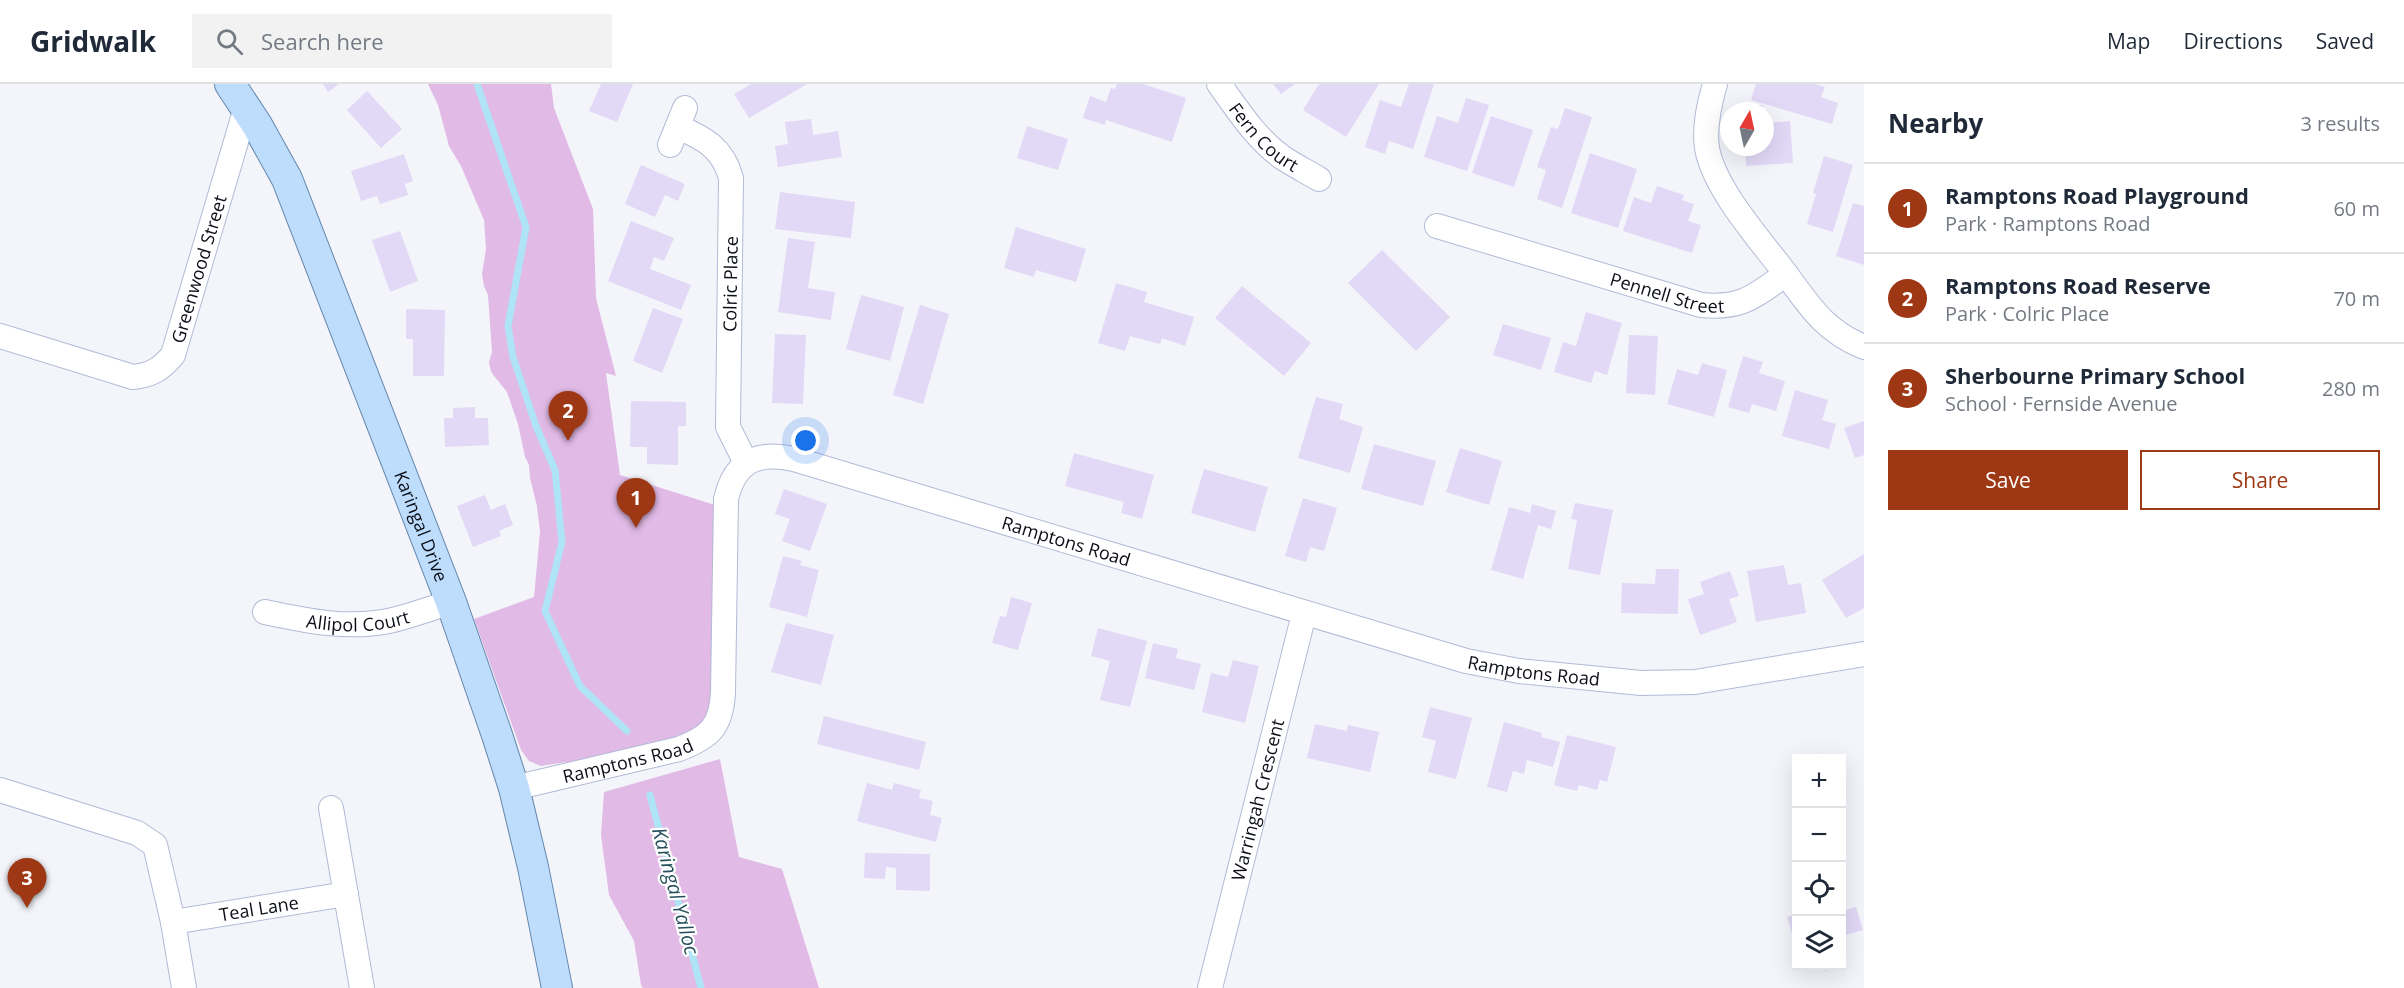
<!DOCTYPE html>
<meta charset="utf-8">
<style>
body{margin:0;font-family:"Open Sans",sans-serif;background:#f2f2f3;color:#1f2937}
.controls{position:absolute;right:18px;bottom:18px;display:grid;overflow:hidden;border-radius:0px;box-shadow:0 6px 24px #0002}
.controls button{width:54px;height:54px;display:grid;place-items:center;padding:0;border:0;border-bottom:2px solid #e0e1e3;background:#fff;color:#1f2937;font:30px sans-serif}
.compass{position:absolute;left:1720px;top:18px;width:54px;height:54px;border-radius:50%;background:#fff;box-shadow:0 6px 24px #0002;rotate:9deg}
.you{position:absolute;left:806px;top:357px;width:21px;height:21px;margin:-15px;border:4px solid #fff;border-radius:50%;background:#1a73e8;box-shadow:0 0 0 9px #1a73e833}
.badge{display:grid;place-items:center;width:39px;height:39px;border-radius:50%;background:#9e3713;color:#fff;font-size:20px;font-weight:700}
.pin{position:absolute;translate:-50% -50px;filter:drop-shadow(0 2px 3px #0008)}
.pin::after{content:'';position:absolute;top:32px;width:21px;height:18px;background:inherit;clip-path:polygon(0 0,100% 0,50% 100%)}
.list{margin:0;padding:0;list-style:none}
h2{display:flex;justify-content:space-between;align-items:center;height:78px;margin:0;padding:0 24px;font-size:26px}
h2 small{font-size:20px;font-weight:400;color:#747a83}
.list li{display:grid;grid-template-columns:39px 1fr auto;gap:18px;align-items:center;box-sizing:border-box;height:90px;padding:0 24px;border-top:2px solid #e0e1e3}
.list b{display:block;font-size:22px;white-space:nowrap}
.list p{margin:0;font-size:20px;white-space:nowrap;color:#747a83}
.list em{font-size:20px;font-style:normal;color:#747a83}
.actions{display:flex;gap:12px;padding:18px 24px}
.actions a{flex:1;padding:14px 0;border:2px solid #9e3713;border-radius:0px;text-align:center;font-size:21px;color:#9e3713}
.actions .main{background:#9e3713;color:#fff}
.icon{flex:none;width:33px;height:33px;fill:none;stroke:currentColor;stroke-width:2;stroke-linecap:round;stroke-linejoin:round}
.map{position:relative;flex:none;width:1864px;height:904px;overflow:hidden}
header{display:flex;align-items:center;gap:36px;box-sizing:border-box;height:84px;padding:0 30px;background:#fff;border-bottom:2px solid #e0e1e3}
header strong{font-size:28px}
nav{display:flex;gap:33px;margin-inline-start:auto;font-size:21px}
.search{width:420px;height:54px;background:#f2f2f3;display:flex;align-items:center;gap:15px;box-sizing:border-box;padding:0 21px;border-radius:0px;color:#747a83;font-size:22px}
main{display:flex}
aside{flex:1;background:#fff}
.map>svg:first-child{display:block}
.green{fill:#e1bae6}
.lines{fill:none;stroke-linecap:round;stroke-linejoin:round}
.stream{stroke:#afe3f6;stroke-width:7}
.building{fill:#e1d9f6}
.minor-casing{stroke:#b2bad6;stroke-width:26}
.major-casing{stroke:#6386ab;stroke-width:32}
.minor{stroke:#fff;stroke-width:24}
.major{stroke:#beddfc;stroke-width:30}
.labels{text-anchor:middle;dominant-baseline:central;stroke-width:4.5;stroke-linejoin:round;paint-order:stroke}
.street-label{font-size:18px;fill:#0b0e17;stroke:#fff}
.water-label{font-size:20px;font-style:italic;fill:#264f5d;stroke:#fff}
</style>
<header>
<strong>Gridwalk</strong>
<div class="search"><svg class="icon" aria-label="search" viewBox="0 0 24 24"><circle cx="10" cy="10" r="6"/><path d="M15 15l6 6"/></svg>Search here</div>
<nav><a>Map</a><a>Directions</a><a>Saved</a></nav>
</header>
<main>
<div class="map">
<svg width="1864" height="904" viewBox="0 0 1864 904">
<rect width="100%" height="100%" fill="#f4f5fb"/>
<!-- green -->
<g class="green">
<path d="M 428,0 L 551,0 L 554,24 L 593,125 L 596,214 L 616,292 L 606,289 L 620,391 L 718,422 L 714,623 L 694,649 L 605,672 L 541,682 L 529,677 L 521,666 L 474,535 L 534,513 L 540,448 L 537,422 L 530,394 L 529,381 L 525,373 L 518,340 L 507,308 L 491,288 L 489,278 L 492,268 L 488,211 L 484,202 L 482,190 L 486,165 L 484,136 L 461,82 L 449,62 L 438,21 Z"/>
<path d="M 720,675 L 739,773 L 782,785 L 819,904 L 643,904 L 641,901 L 634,857 L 609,811 L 601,751 L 604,708 Z"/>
</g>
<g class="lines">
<!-- stream -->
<g class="stream">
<path d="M 477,0 L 526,143 L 508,242 L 513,273 L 536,342 L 555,386 L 562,458 L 545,527 L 580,602 L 627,647"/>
<path d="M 650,711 L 701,904"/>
</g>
</g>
<!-- building -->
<g class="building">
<path d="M 323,0 L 339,0 L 328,8 Z"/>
<path d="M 601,0 L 633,0 L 617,38 L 589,27 Z"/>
<path d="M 751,0 L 807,0 L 749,34 L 734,10 Z"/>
<path d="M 1117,0 L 1143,0 L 1186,14 L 1172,58 L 1106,36 L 1105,41 L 1083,34 L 1090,12 L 1106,18 L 1111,4 L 1115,5 Z"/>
<path d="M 1273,0 L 1295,0 L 1281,10 Z"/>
<path d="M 1319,0 L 1379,0 L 1346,53 L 1303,26 Z"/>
<path d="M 1409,0 L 1434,0 L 1413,65 L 1389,57 L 1385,70 L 1365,63 L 1380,16 L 1401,23 Z"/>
<path d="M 1756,0 L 1815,0 L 1825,3 L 1821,13 L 1838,19 L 1832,40 L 1751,16 Z"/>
<path d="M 367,7 L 402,45 L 381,64 L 347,26 Z"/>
<path d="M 1466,14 L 1489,21 L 1467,87 L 1424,73 L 1437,32 L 1458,39 Z"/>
<path d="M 1763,21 L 1763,27 L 1742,27 L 1742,23 Z"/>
<path d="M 1565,24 L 1592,33 L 1562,124 L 1537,115 L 1546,86 L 1537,83 L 1551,43 L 1558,45 Z"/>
<path d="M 1491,32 L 1533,46 L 1514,103 L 1472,89 Z"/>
<path d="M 811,35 L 813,51 L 838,47 L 842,73 L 778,83 L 775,62 L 788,60 L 785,38 Z"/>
<path d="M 1790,37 L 1793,79 L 1746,82 L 1745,63 L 1765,63 L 1765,39 Z"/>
<path d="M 1027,42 L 1068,55 L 1058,86 L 1017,74 Z"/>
<path d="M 1590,69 L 1637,85 L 1618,144 L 1571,129 Z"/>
<path d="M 404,70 L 413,97 L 405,100 L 408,111 L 380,120 L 377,112 L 361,117 L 351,87 Z"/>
<path d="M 1824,72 L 1853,81 L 1833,148 L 1807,140 L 1816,110 L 1813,109 Z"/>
<path d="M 641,81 L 685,100 L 678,117 L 665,111 L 655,133 L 625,120 Z"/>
<path d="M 1657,102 L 1684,111 L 1682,116 L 1694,120 L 1688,137 L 1701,141 L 1692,169 L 1623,147 L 1634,113 L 1651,119 Z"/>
<path d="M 780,108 L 855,118 L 851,154 L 775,145 Z"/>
<path d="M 1853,119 L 1864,122 L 1864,181 L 1836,172 Z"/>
<path d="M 631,137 L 674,154 L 664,177 L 654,173 L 650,185 L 691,201 L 681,226 L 608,197 Z"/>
<path d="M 1016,143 L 1086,165 L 1076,198 L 1036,186 L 1034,193 L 1004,184 Z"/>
<path d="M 400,147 L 418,197 L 390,208 L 372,156 Z"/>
<path d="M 788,154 L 815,158 L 808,204 L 835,208 L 831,236 L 778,228 Z"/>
<path d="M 1382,166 L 1450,233 L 1416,267 L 1348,199 Z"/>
<path d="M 1116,199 L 1147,208 L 1144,218 L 1194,233 L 1185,262 L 1162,254 L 1160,260 L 1130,252 L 1125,267 L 1098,259 Z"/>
<path d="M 1242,202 L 1311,259 L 1284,292 L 1215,234 Z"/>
<path d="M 861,211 L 904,223 L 890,277 L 846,265 Z"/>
<path d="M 920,221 L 949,230 L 923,320 L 893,311 Z"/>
<path d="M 653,224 L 683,235 L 662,289 L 633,277 Z"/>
<path d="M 406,225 L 445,226 L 444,292 L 413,292 L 413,255 L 406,255 Z"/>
<path d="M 1586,228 L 1622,239 L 1607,291 L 1595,287 L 1591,299 L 1554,288 L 1563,258 L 1576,262 Z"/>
<path d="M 1503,240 L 1551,254 L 1541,286 L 1493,271 Z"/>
<path d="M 775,250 L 806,251 L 803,320 L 772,319 Z"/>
<path d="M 1629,251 L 1658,252 L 1655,311 L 1626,309 Z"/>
<path d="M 1743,272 L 1763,278 L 1759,289 L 1785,297 L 1776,327 L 1752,320 L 1749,329 L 1728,323 Z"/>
<path d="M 1702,279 L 1727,286 L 1714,333 L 1667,320 L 1677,285 L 1698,291 Z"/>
<path d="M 1795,306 L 1828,316 L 1822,336 L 1836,340 L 1829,365 L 1782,352 Z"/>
<path d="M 1316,313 L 1343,320 L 1339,335 L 1363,343 L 1350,389 L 1298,374 Z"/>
<path d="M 631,317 L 686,318 L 686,342 L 678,342 L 678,381 L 647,380 L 647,363 L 630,363 Z"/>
<path d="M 475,323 L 475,334 L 488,334 L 489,361 L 445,363 L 444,334 L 453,334 L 453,324 Z"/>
<path d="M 1864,337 L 1864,371 L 1855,374 L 1844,344 Z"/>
<path d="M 1374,360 L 1436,377 L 1423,422 L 1361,405 Z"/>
<path d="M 1460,364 L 1502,377 L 1489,421 L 1446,408 Z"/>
<path d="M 1074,369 L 1154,391 L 1142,435 L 1121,429 L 1124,418 L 1065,402 Z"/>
<path d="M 1204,385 L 1268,403 L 1255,448 L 1191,429 Z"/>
<path d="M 784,405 L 827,420 L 810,467 L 782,457 L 790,435 L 775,430 Z"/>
<path d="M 485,411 L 491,426 L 505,420 L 513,441 L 499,447 L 501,452 L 473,463 L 457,422 Z"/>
<path d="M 1303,414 L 1337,424 L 1324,467 L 1310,463 L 1306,478 L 1285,472 Z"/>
<path d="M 1575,419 L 1613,426 L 1600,491 L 1568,485 L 1577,436 L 1571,435 Z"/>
<path d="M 1532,420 L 1556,427 L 1551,445 L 1538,441 L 1523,495 L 1491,486 L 1509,423 L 1530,429 Z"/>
<path d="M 1864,470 L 1864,524 L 1846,534 L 1822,496 Z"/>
<path d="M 783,472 L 802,477 L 800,481 L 819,486 L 807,533 L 769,523 Z"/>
<path d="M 1784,481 L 1788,501 L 1801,499 L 1806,529 L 1756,538 L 1747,487 Z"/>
<path d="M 1656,485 L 1679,485 L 1678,530 L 1621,529 L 1622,499 L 1655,500 Z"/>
<path d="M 1730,487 L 1739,512 L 1729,515 L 1737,538 L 1700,551 L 1688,515 L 1704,510 L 1700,498 Z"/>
<path d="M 1011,513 L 1032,519 L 1018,566 L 992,559 L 1000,532 L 1006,533 Z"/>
<path d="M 786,539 L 834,551 L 821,601 L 771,588 Z"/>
<path d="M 1098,544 L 1147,557 L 1130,623 L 1100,616 L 1110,577 L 1091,572 Z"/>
<path d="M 1153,559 L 1178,565 L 1176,574 L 1201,580 L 1194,606 L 1145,594 Z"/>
<path d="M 1233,576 L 1259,582 L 1245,639 L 1202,628 L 1211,589 L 1228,593 Z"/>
<path d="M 1430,623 L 1472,634 L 1456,695 L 1428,688 L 1436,657 L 1422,653 Z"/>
<path d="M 824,632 L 926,658 L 919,686 L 817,660 Z"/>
<path d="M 1504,638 L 1542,649 L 1541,653 L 1560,658 L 1553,683 L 1527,676 L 1524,690 L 1513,687 L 1507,708 L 1487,703 Z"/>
<path d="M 1315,640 L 1347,647 L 1348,641 L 1379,648 L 1370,688 L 1307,674 Z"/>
<path d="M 1567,651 L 1616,663 L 1607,698 L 1600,696 L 1597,706 L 1579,701 L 1577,707 L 1554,701 Z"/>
<path d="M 867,699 L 892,706 L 894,699 L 921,706 L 919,714 L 933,717 L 930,731 L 942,734 L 936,758 L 857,737 Z"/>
<path d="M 865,769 L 930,770 L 930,807 L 896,806 L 896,784 L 886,783 L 885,795 L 864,794 Z"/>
<path d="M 1856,823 L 1863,846 L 1842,852 L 1842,827 Z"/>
<path d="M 1796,830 L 1796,863 L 1787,833 Z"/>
<path d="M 1842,868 L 1846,881 L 1824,887 L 1823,882 L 1842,882 Z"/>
</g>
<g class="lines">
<!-- minor casing -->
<g class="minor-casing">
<g id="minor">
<path id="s1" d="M 1219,0 C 1238,26 1256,55 1283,74 C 1294,81 1307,88 1319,95"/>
<path d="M 1715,0 C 1709,21 1704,43 1707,64 C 1714,105 1761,157 1786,190"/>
<path d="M 678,43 C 704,54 723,64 731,94 L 728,343 L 746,379"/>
<path d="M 670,61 L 685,24"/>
<path id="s2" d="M 1437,142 L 1701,221 C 1742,225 1753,213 1786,190 C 1810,223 1825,247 1864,263"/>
<path id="s3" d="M 0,252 L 133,293 C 152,291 161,285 173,271 L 246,24"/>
<path id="s4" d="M 265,528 C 306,537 351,546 393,536 C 413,531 432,524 451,518"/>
<path id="s5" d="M 514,704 L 679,665 C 710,653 721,643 723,609 L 726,415 C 735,377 757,367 794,375 L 1466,577 L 1519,587 L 1641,599 L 1695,598 L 1864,570"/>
<path d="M 0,706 L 137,749 L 155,761 L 173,838 L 184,904"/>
<path d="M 331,724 L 362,904"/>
<path id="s6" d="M 173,838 L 346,810"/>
<path id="s7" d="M 1210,904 L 1304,530"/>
</g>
</g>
<!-- major casing -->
<g class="major-casing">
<g id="major">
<path id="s8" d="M 230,0 L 257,41 L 287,95 L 451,518 L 497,651 L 514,704 L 533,783 L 557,904"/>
</g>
</g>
<!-- minor -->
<use href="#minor" class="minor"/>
<!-- major -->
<use href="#major" class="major"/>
</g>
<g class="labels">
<!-- street labels -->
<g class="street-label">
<text stroke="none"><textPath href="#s1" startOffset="70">Fern Court</textPath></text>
<text stroke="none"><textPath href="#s3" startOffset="276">Greenwood Street</textPath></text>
<text transform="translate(730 200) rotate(-89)">Colric Place</text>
<text stroke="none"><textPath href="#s2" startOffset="240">Pennell Street</textPath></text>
<text stroke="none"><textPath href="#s8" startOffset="483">Karingal Drive</textPath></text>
<text stroke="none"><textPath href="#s5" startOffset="816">Ramptons Road</textPath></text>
<text stroke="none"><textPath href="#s4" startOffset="94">Allipol Court</textPath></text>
<text stroke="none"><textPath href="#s5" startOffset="1302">Ramptons Road</textPath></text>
<text stroke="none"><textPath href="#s5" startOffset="117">Ramptons Road</textPath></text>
<text stroke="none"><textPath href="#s7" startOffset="194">Warringah Crescent</textPath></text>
<text stroke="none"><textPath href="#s6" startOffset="87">Teal Lane</textPath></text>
</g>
<!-- water labels -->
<g class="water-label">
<text transform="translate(676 807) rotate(75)">Karingal Yalloc</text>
</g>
</g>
</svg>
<div class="controls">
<button>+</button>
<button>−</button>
<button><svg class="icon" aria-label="locate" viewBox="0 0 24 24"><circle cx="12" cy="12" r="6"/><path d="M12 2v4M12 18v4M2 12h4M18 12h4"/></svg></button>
<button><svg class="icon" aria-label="layers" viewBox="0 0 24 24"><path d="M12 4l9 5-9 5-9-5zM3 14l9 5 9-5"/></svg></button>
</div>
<svg class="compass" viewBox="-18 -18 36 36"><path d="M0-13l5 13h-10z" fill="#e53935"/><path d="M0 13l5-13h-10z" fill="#747a83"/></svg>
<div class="you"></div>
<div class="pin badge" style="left:636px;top:444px">1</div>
<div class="pin badge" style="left:568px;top:357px">2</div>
<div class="pin badge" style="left:27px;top:824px">3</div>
</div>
<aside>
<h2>Nearby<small>3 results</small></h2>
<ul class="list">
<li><span class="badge">1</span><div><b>Ramptons Road Playground</b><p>Park · Ramptons Road</p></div><em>60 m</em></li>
<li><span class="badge">2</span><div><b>Ramptons Road Reserve</b><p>Park · Colric Place</p></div><em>70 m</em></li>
<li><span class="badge">3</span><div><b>Sherbourne Primary School</b><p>School · Fernside Avenue</p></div><em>280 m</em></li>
</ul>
<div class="actions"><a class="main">Save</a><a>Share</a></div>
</aside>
</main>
